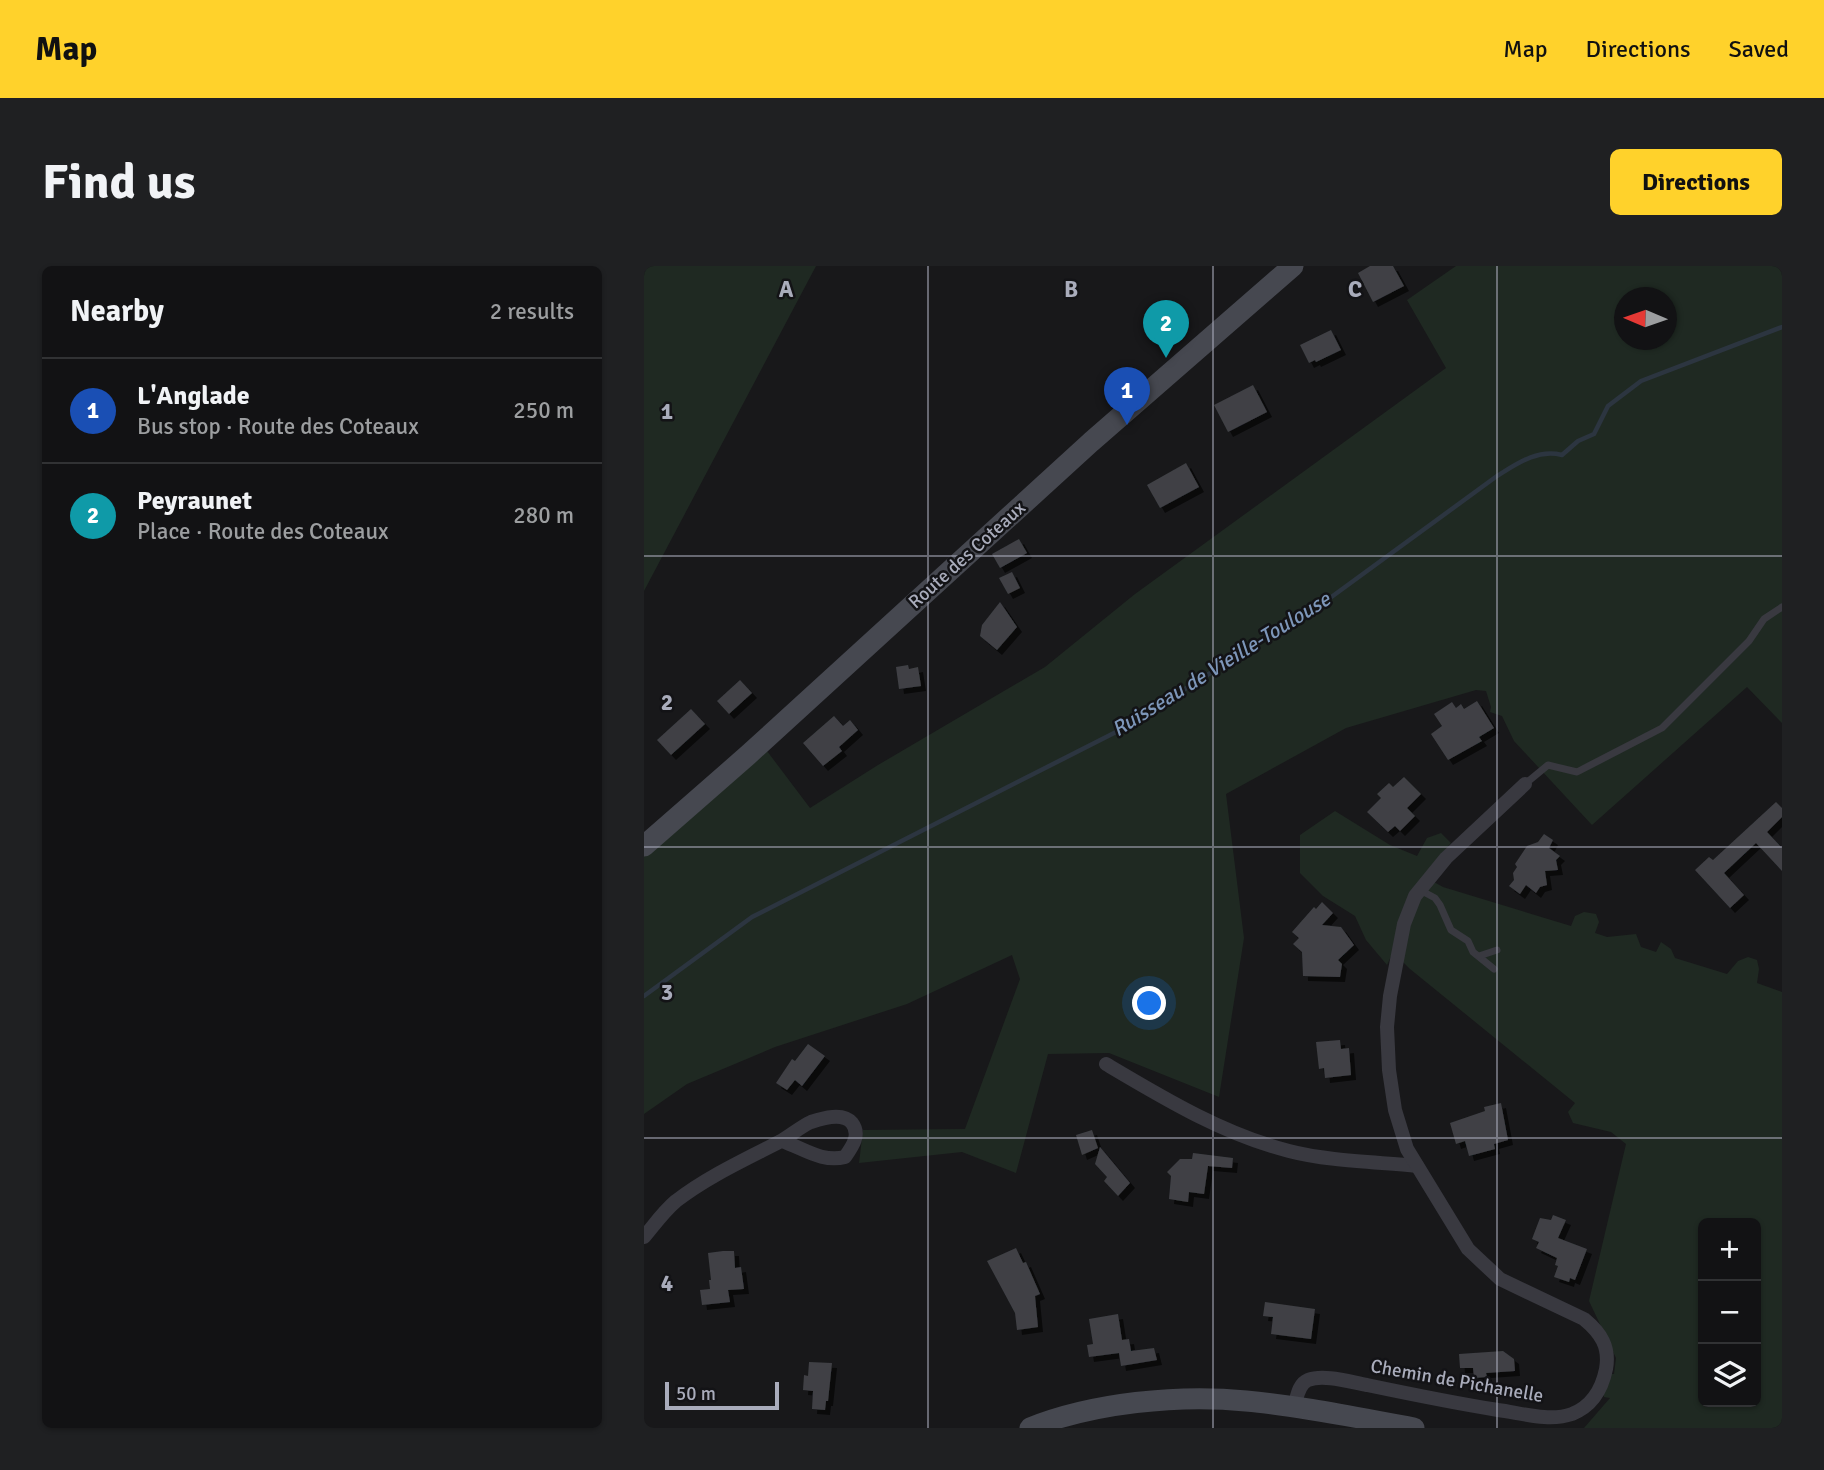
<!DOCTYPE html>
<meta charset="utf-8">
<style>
body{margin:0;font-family:Signika,sans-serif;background:#1f2022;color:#f1f3f6}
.controls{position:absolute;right:21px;bottom:21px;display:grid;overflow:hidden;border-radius:10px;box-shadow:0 2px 5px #0004}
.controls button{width:63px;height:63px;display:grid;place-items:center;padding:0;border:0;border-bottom:2px solid #313234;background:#121214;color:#f1f3f6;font:35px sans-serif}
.compass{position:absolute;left:970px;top:21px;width:63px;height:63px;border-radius:50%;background:#121214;box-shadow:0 2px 5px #0004;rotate:272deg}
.scale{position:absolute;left:21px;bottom:18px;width:114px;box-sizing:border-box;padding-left:7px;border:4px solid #a9acbb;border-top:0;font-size:19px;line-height:24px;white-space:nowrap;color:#a9acbb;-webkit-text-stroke:5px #131316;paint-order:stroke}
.you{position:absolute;left:506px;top:738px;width:24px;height:24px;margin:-18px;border:5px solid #fff;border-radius:50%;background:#1a73e8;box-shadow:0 0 0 10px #1a73e833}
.badge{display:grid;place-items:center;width:46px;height:46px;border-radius:50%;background:#ffd22b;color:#fff;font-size:23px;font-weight:700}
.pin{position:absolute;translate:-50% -58px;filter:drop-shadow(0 2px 4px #0008)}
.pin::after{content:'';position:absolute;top:37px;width:24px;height:21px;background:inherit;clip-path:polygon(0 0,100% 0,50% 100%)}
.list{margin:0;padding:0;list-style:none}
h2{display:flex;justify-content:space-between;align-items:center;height:91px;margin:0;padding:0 28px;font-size:30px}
h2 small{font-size:23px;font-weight:400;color:#9c9ea0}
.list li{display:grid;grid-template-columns:46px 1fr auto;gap:21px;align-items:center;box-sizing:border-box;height:105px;padding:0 28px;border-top:2px solid #313234}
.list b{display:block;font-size:26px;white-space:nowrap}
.list p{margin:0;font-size:23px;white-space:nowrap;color:#9c9ea0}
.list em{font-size:23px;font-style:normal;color:#9c9ea0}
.icon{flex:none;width:38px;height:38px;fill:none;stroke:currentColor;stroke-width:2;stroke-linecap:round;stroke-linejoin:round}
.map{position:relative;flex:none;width:1138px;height:1162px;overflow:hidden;border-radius:10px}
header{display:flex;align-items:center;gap:42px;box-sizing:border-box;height:98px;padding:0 35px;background:#ffd22b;color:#111}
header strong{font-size:33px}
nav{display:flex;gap:38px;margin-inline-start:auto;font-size:24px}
.intro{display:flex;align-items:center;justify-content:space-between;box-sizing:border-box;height:168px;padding:0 42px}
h1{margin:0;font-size:49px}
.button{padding:18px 32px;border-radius:10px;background:#ffd22b;color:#111;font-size:24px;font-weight:700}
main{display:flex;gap:42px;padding:0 42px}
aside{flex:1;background:#121214;border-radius:10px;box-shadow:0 2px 5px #0004}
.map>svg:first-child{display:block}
.green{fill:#1f2922;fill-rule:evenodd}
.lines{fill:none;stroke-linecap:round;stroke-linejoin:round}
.stream{stroke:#2c3540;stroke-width:4.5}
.building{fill:#3f4045;filter:url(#shadow)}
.lane{stroke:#393940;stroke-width:7}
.street{stroke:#393940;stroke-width:14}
.secondary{stroke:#464850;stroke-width:21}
.grid{fill:none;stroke:#a9acbb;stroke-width:2;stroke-opacity:0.55}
.labels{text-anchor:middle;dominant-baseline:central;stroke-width:5;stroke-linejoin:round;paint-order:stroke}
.street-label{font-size:19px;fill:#a9acbb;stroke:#131316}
.water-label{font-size:21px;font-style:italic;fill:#7d96b9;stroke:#131316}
.grid-label{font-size:23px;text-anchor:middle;font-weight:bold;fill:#a9acbb;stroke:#131316;stroke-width:5;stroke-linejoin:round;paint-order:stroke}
</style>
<header>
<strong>Map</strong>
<nav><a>Map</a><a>Directions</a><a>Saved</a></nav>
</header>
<div class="intro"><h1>Find us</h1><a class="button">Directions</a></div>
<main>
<aside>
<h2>Nearby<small>2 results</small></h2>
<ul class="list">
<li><span class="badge" style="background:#1a4fb4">1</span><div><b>L'Anglade</b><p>Bus stop · Route des Coteaux</p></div><em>250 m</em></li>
<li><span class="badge" style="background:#0f9aa8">2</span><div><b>Peyraunet</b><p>Place · Route des Coteaux</p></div><em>280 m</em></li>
</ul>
</aside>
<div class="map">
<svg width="1138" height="1162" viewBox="0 0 1138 1162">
<defs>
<filter id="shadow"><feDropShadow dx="5" dy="5" stdDeviation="0" flood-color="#0009"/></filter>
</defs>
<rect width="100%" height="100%" fill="#18181a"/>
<!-- green -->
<g class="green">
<path d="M 0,0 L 172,0 L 0,325 Z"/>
<path d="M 812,0 L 1138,0 L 1138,457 L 1103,421 L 948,559 L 870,475 L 858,450 L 846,446 L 847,441 L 842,425 L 832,424 L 702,462 L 582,528 L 600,672 L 575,831 L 465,787 L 404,788 L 372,907 L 318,886 L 215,897 L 219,864 L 321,863 L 376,713 L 368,689 L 263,738 L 131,781 L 43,818 L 0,848 L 0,590 L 123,485 L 166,542 L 234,499 L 401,401 L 491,328 L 802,102 L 763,34 ZM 980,32 L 1022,32 L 1022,74 L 980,74 Z"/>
<path d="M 691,545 L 746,579 L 773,590 L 783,572 L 797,567 L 807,577 L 779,610 L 799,621 L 927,660 L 931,650 L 940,646 L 952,648 L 955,656 L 951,667 L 963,671 L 992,668 L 997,681 L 1012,686 L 1017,676 L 1027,683 L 1031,692 L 1083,708 L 1094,695 L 1104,691 L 1113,694 L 1115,703 L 1113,717 L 1138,726 L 1138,1162 L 940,1162 L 966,1132 L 960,1131 L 959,1118 L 965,1108 L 970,1108 L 972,1092 L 945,1035 L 982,878 L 967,866 L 929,857 L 924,846 L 931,837 L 766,703 L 749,686 L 743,699 L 722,674 L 711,650 L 679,630 L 656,607 L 656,569 ZM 1059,957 L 1112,957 L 1112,1136 L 1059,1136 Z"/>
</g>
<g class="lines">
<!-- stream -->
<g class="stream">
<path d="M 0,3 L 2,0"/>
<path d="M 0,730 L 108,651 L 474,465 L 686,332 L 853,210 C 874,197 893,183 918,189 L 934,175 L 950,168 L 964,140 L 997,115 L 1138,61"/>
</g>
</g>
<!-- building -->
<g class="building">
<path d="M 726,0 L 749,0 L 760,20 L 729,36 L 714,7 Z"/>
<path d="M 687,64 L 697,84 L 672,96 L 671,94 L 665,97 L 656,79 Z"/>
<path d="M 609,119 L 623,146 L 584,166 L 570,139 Z"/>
<path d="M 542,197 L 555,221 L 516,242 L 503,219 Z"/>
<path d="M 375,273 L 383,287 L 356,302 L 348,288 Z"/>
<path d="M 368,306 L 376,322 L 364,328 L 355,312 Z"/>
<path d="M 356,336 L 373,361 L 353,384 L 336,370 L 338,359 Z"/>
<path d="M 264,399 L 265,403 L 274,401 L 277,420 L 255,423 L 252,401 Z"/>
<path d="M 96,414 L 108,427 L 85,448 L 73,435 Z"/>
<path d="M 833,435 L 850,462 L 835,471 L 838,475 L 804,494 L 787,468 L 798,460 L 790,448 L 808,436 L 812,442 L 817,438 L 820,443 Z"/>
<path d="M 47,443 L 61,458 L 27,489 L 13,474 Z"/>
<path d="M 190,450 L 199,460 L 206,454 L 214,464 L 195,481 L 198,485 L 179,500 L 159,477 Z"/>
<path d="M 760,511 L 777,528 L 763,542 L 771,550 L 756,565 L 751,560 L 744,566 L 723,546 L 737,532 L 733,528 L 745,517 L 749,521 Z"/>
<path d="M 1132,536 L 1138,542 L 1138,551 L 1123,566 L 1138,582 L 1138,605 L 1112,577 L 1080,607 L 1100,629 L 1086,642 L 1051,604 L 1065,591 L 1069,594 Z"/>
<path d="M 900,568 L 909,574 L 905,582 L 916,590 L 912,594 L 914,604 L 901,605 L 903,619 L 896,621 L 892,627 L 882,619 L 876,628 L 865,620 L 870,614 L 869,607 L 873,601 L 871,598 L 883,580 L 894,576 Z"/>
<path d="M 678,636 L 689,647 L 678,659 L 697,661 L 710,679 L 694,694 L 698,698 L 696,711 L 659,710 L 658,686 L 649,678 L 655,672 L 648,666 L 670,641 L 672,643 Z"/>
<path d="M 696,774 L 697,783 L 705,782 L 707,809 L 681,812 L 680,802 L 675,803 L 672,776 Z"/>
<path d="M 164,778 L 181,790 L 158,820 L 151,814 L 143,824 L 132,817 L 148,793 L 151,795 Z"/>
<path d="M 857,837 L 864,874 L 850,878 L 851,883 L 825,890 L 821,875 L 812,878 L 806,857 L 841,845 L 840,841 Z"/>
<path d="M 448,864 L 454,882 L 438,889 L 432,869 Z"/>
<path d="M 456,881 L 486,917 L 474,930 L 460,915 L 463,911 L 451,898 Z"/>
<path d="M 549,887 L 589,892 L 588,902 L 564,900 L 560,928 L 545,926 L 544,936 L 525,933 L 527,910 L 523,906 L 536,893 L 548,893 Z"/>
<path d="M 909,949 L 922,954 L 914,972 L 943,983 L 931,1014 L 926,1012 L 925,1016 L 910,1011 L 914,1000 L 911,999 L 913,992 L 892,982 L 895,976 L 888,973 L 896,952 L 907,954 Z"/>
<path d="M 372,982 L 379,997 L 382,996 L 396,1028 L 391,1030 L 394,1061 L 373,1064 L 371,1047 L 343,995 Z"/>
<path d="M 79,985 L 90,985 L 91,1002 L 97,1001 L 100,1023 L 84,1024 L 86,1036 L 58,1039 L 56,1024 L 66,1023 L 65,1014 L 67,1014 L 64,987 Z"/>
<path d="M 621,1036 L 671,1043 L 667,1073 L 627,1068 L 629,1051 L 619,1050 Z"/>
<path d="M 474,1048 L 478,1074 L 485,1073 L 487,1085 L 510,1082 L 513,1094 L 477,1100 L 475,1087 L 445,1091 L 443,1079 L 449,1078 L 445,1053 Z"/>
<path d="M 859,1085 L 870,1093 L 871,1105 L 842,1107 L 843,1111 L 830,1112 L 829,1102 L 816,1102 L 815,1088 Z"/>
<path d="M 165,1096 L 188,1097 L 184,1135 L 182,1135 L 181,1144 L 168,1143 L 169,1125 L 159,1124 L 160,1109 L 164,1110 Z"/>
</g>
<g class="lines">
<!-- lane -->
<g class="lane">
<path d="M 881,518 L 904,499 L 933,506 L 1018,462 L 1105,375 L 1120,353 L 1138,341"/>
<path d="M 776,624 L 791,632 L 796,639 L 807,664 L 824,675 L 829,686 L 850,703"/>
<path d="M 835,690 L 853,684"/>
</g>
<!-- street -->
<g class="street">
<path d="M 462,798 C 521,833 579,868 645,885 C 683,895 733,896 773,900"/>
<path d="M 0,971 C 10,959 20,945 32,935 C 63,911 100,894 135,876 C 146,870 156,861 167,856 C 179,852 199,846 208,857 C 217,869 208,881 201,891 C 178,897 159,882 138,875"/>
<path d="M 650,1141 C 653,1132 654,1118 664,1114 C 680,1108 706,1116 723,1119 C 766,1128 810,1137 854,1144 C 877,1147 905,1156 928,1148 C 948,1140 958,1123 962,1103 C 966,1081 957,1067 940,1053 L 856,1013 L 824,983 L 763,883 L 751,844 L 745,804 L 743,761 L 746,730 L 760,658 L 771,630 L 802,592 L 881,518"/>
</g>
<!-- secondary -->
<g class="secondary">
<path d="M 0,580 L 104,489 L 447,176 L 649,0"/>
<path d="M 386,1162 C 448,1137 535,1128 602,1135 C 658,1140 714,1152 770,1162"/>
</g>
</g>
<!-- grid -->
<path class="grid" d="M 284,0 L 284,1162M 569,0 L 569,1162M 853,0 L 853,1162M 0,290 L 1138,290M 0,581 L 1138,581M 0,872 L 1138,872"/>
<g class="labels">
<!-- street labels -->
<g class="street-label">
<text transform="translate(323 289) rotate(-42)">Route des Coteaux</text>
<text transform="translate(813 1115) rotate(10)">Chemin de Pichanelle</text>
</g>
<!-- water labels -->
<g class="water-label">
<text transform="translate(577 398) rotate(-32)">Ruisseau de Vieille-Toulouse</text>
</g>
</g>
<g class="grid-label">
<text x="142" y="31">A</text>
<text x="427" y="31">B</text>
<text x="711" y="31">C</text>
<text x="23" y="153">1</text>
<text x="23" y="444">2</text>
<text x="23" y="734">3</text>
<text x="23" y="1025">4</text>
</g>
</svg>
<div class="controls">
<button>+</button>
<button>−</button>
<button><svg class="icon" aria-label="layers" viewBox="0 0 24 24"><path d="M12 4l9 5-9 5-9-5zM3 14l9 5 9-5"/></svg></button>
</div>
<svg class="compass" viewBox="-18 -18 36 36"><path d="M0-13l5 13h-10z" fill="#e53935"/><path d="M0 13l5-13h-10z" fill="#9c9ea0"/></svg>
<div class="scale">50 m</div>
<div class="you"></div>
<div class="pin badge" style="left:483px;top:159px;background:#1a4fb4">1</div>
<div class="pin badge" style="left:522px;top:92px;background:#0f9aa8">2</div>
</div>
</main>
